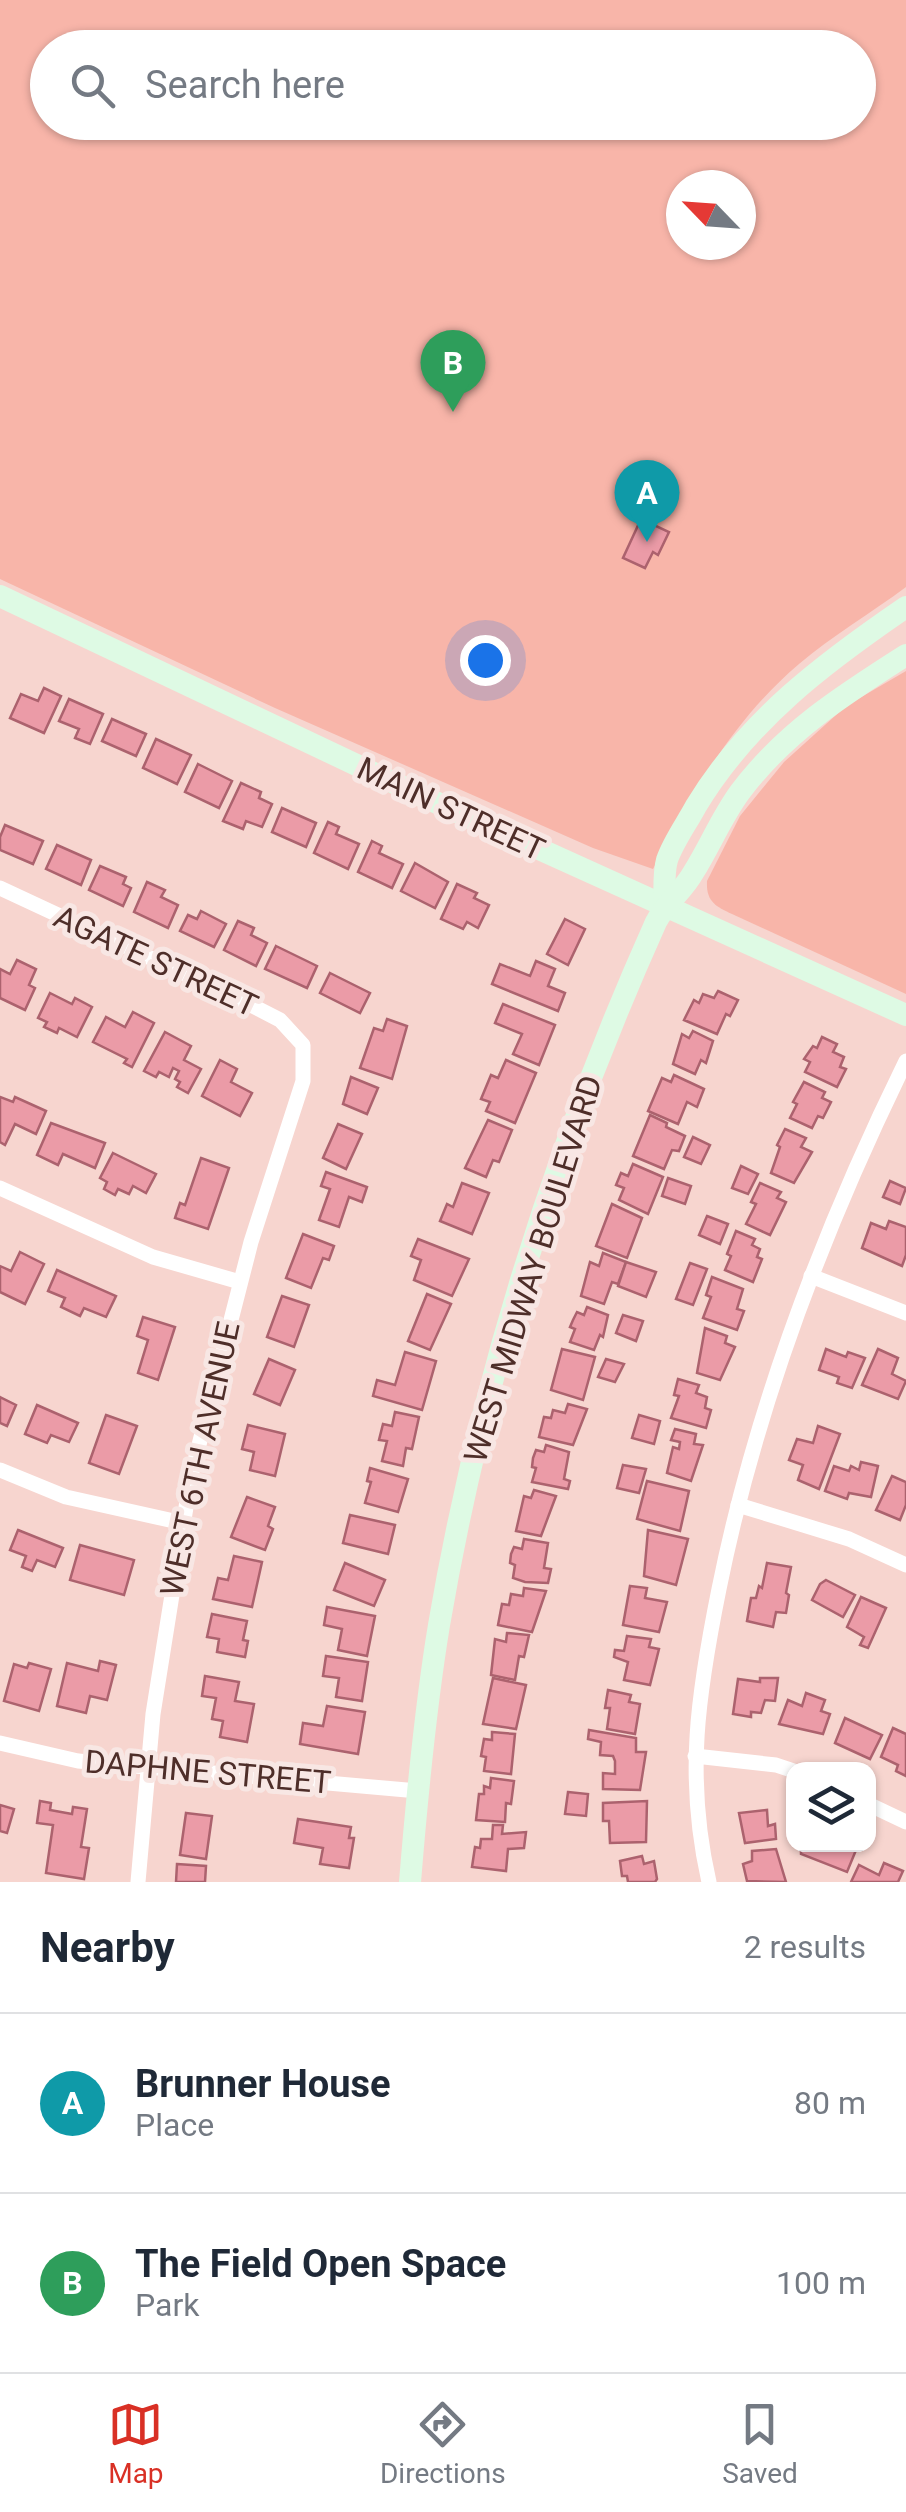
<!DOCTYPE html>
<style>
body{margin:0;font-family:Roboto,sans-serif;background:#f2f2f3;color:#1f2937}
.controls{position:absolute;right:30px;bottom:30px;display:grid;overflow:hidden;border-radius:20px;box-shadow:0 2px 8px #0004}
.controls button{width:90px;height:90px;display:grid;place-items:center;padding:0;border:0;border-bottom:2px solid #e0e1e3;background:#fff;color:#1f2937;font:50px sans-serif}
.compass{position:absolute;left:666px;top:170px;width:90px;height:90px;border-radius:50%;background:#fff;box-shadow:0 2px 8px #0004;rotate:295deg}
.you{position:absolute;left:485px;top:660px;width:35px;height:35px;margin:-25px;border:8px solid #fff;border-radius:50%;background:#1a73e8;box-shadow:0 0 0 15px #1a73e833}
.badge{display:grid;place-items:center;width:65px;height:65px;border-radius:50%;background:#d93025;color:#fff;font-size:32px;font-weight:700}
.pin{position:absolute;translate:-50% -82px;filter:drop-shadow(0 2px 5px #0008)}
.pin::after{content:'';position:absolute;top:52px;width:35px;height:30px;background:inherit;clip-path:polygon(0 0,100% 0,50% 100%)}
.list{margin:0;padding:0;list-style:none}
h2{display:flex;justify-content:space-between;align-items:center;height:130px;margin:0;padding:0 40px;font-size:42px}
h2 small{font-size:32px;font-weight:400;color:#747a83}
.list li{display:grid;grid-template-columns:65px 1fr auto;gap:30px;align-items:center;box-sizing:border-box;height:180px;padding:0 40px;border-top:2px solid #e0e1e3}
.list b{display:block;font-size:38px;white-space:nowrap}
.list p{margin:0;font-size:32px;white-space:nowrap;color:#747a83}
.list em{font-size:32px;font-style:normal;color:#747a83}
.icon{flex:none;width:55px;height:55px;fill:none;stroke:currentColor;stroke-width:2;stroke-linecap:round;stroke-linejoin:round}
.map{position:relative;flex:none;width:906px;height:1882px;overflow:hidden}
.search{position:absolute;background:#fff;box-shadow:0 2px 8px #0004;left:30px;right:30px;top:30px;height:110px;display:flex;align-items:center;gap:25px;box-sizing:border-box;padding:0 35px;border-radius:55px;color:#747a83;font-size:38px}
.sheet{height:490px;background:#fff}
nav{display:flex;justify-content:space-around;align-items:center;box-sizing:border-box;height:140px;border-top:2px solid #e0e1e3;background:#fff;font-size:28px;color:#747a83}
nav a{display:grid;justify-items:center;gap:5px}
nav .on{color:#d93025}
.map>svg:first-child{display:block}
.green{fill:#f8b5a9;fill-rule:evenodd}
.building{fill:#eb9ba7;stroke:#ac626e;stroke-width:2.5}
.lines{fill:none;stroke-linecap:round;stroke-linejoin:round}
.minor{stroke:#fff;stroke-width:15}
.secondary{stroke:#defae4;stroke-width:22}
.labels{text-anchor:middle;dominant-baseline:central;stroke-width:10;stroke-linejoin:round;paint-order:stroke}
.street-label{font-size:32px;fill:#4e2e29;stroke:#f8e7e4}
</style>
<div class="map">
<svg width="906" height="1882" viewBox="0 0 906 1882">
<rect width="100%" height="100%" fill="#f7d5cf"/>
<!-- green -->
<g class="green">
<path d="M 0,0 L 906,0 L 906,587 C 871,613 832,636 799,664 C 733,720 692,793 653,869 L 593,848 L 275,708 L 0,579 ZM 48,48 L 858,48 L 858,122 L 48,122 ZM 681,185 L 741,185 L 741,245 L 681,245 Z"/>
<path d="M 906,671 L 906,994 L 732,914 C 715,906 706,901 707,881 L 740,816 L 784,762 L 846,706 Z"/>
</g>
<!-- building -->
<g class="building">
<path d="M 641,519 L 669,532 L 658,555 L 653,552 L 645,568 L 623,558 Z"/>
<path d="M 44,688 L 61,696 L 44,733 L 10,718 L 21,694 L 38,701 Z"/>
<path d="M 69,699 L 103,714 L 90,744 L 75,738 L 79,729 L 59,721 Z"/>
<path d="M 112,719 L 146,734 L 136,756 L 102,741 Z"/>
<path d="M 156,739 L 191,755 L 177,784 L 143,768 Z"/>
<path d="M 198,764 L 232,781 L 219,808 L 185,792 Z"/>
<path d="M 241,783 L 261,792 L 259,798 L 272,804 L 262,827 L 246,821 L 243,829 L 223,821 Z"/>
<path d="M 282,808 L 316,823 L 306,847 L 272,832 Z"/>
<path d="M 328,822 L 339,827 L 336,834 L 359,844 L 348,869 L 314,853 Z"/>
<path d="M 5,825 L 43,841 L 33,864 L 0,850 L 0,837 Z"/>
<path d="M 372,841 L 382,846 L 379,853 L 403,864 L 392,888 L 358,872 Z"/>
<path d="M 57,845 L 91,860 L 81,885 L 46,869 Z"/>
<path d="M 415,863 L 448,882 L 435,908 L 401,891 Z"/>
<path d="M 100,866 L 126,877 L 123,884 L 131,888 L 123,906 L 89,890 Z"/>
<path d="M 147,882 L 165,890 L 161,897 L 178,905 L 168,928 L 134,912 Z"/>
<path d="M 457,884 L 477,893 L 474,898 L 489,905 L 478,928 L 467,922 L 463,929 L 441,919 Z"/>
<path d="M 201,911 L 226,924 L 214,947 L 180,931 L 188,915 L 197,919 Z"/>
<path d="M 565,919 L 585,929 L 568,965 L 547,954 Z"/>
<path d="M 238,921 L 254,928 L 251,935 L 267,943 L 256,966 L 224,950 Z"/>
<path d="M 276,946 L 317,966 L 307,988 L 265,969 Z"/>
<path d="M 17,960 L 36,969 L 29,985 L 35,988 L 25,1010 L 0,998 L 0,969 L 10,974 Z"/>
<path d="M 536,961 L 555,969 L 548,986 L 565,993 L 558,1011 L 492,984 L 500,964 L 530,976 Z"/>
<path d="M 330,973 L 370,993 L 360,1013 L 320,993 Z"/>
<path d="M 718,991 L 738,1000 L 730,1016 L 726,1014 L 717,1034 L 684,1020 L 694,1000 L 699,1003 L 703,994 L 714,998 Z"/>
<path d="M 50,993 L 72,1004 L 75,998 L 92,1007 L 77,1037 L 59,1028 L 57,1033 L 44,1027 L 47,1022 L 38,1018 Z"/>
<path d="M 503,1004 L 555,1025 L 539,1065 L 513,1054 L 522,1034 L 495,1023 Z"/>
<path d="M 133,1012 L 154,1023 L 132,1067 L 124,1063 L 127,1059 L 93,1042 L 106,1017 L 125,1027 Z"/>
<path d="M 387,1019 L 407,1026 L 392,1079 L 360,1068 L 374,1028 L 383,1031 Z"/>
<path d="M 693,1031 L 713,1041 L 706,1063 L 701,1060 L 695,1074 L 673,1064 L 682,1034 L 689,1038 Z"/>
<path d="M 165,1032 L 191,1046 L 184,1060 L 201,1069 L 188,1093 L 177,1087 L 180,1082 L 175,1079 L 179,1071 L 173,1068 L 169,1077 L 159,1072 L 156,1077 L 144,1071 Z"/>
<path d="M 822,1037 L 837,1044 L 833,1052 L 844,1057 L 840,1067 L 846,1069 L 837,1087 L 805,1072 L 810,1062 L 804,1059 L 813,1046 L 817,1048 Z"/>
<path d="M 220,1060 L 237,1069 L 231,1082 L 252,1093 L 240,1116 L 202,1096 Z"/>
<path d="M 506,1060 L 536,1073 L 515,1123 L 486,1111 L 490,1102 L 481,1099 L 491,1075 L 498,1078 Z"/>
<path d="M 674,1075 L 704,1089 L 697,1107 L 687,1102 L 678,1124 L 648,1111 L 662,1078 L 671,1082 Z"/>
<path d="M 351,1077 L 378,1088 L 367,1114 L 343,1104 Z"/>
<path d="M 804,1082 L 825,1092 L 822,1098 L 831,1102 L 823,1118 L 818,1116 L 812,1128 L 790,1118 L 797,1104 L 793,1102 Z"/>
<path d="M 0,1097 L 13,1102 L 15,1097 L 46,1111 L 36,1134 L 15,1124 L 5,1145 L 0,1142 Z"/>
<path d="M 650,1115 L 667,1123 L 666,1127 L 685,1136 L 679,1151 L 672,1150 L 664,1169 L 633,1156 Z"/>
<path d="M 488,1120 L 512,1130 L 499,1162 L 493,1160 L 486,1177 L 465,1168 Z"/>
<path d="M 51,1123 L 105,1143 L 95,1168 L 63,1154 L 58,1165 L 37,1155 Z"/>
<path d="M 338,1124 L 362,1134 L 346,1169 L 323,1158 Z"/>
<path d="M 785,1129 L 806,1138 L 801,1147 L 812,1152 L 794,1183 L 771,1173 L 780,1147 L 777,1145 Z"/>
<path d="M 693,1137 L 710,1145 L 701,1164 L 684,1157 Z"/>
<path d="M 113,1153 L 156,1174 L 146,1193 L 133,1186 L 129,1194 L 118,1189 L 115,1195 L 104,1189 L 107,1182 L 100,1178 Z"/>
<path d="M 201,1158 L 229,1168 L 208,1229 L 175,1218 L 180,1203 L 185,1205 Z"/>
<path d="M 633,1164 L 663,1177 L 648,1214 L 619,1200 L 624,1188 L 616,1185 L 621,1173 L 628,1176 Z"/>
<path d="M 741,1166 L 758,1174 L 748,1194 L 732,1188 Z"/>
<path d="M 326,1172 L 367,1187 L 362,1202 L 349,1197 L 339,1227 L 319,1220 L 330,1189 L 321,1186 Z"/>
<path d="M 668,1178 L 691,1186 L 685,1204 L 662,1196 Z"/>
<path d="M 890,1181 L 906,1188 L 900,1204 L 883,1197 Z"/>
<path d="M 462,1183 L 489,1193 L 472,1234 L 440,1221 L 447,1204 L 453,1207 Z"/>
<path d="M 760,1183 L 781,1192 L 777,1198 L 786,1202 L 770,1235 L 746,1224 L 756,1204 L 751,1202 Z"/>
<path d="M 612,1204 L 642,1218 L 627,1258 L 596,1246 Z"/>
<path d="M 707,1216 L 728,1224 L 720,1244 L 699,1235 Z"/>
<path d="M 889,1221 L 906,1227 L 906,1255 L 902,1266 L 862,1248 L 871,1223 L 886,1229 Z"/>
<path d="M 736,1231 L 755,1239 L 752,1245 L 760,1249 L 757,1257 L 762,1259 L 753,1282 L 725,1270 L 731,1256 L 727,1254 Z"/>
<path d="M 303,1234 L 334,1246 L 329,1260 L 323,1258 L 311,1288 L 286,1278 Z"/>
<path d="M 418,1239 L 469,1259 L 452,1296 L 414,1280 L 421,1260 L 411,1256 Z"/>
<path d="M 20,1252 L 44,1264 L 25,1304 L 0,1292 L 0,1266 L 11,1271 Z"/>
<path d="M 603,1253 L 626,1262 L 618,1284 L 612,1282 L 604,1304 L 581,1296 L 590,1262 L 599,1266 Z"/>
<path d="M 626,1262 L 656,1272 L 646,1297 L 618,1286 Z"/>
<path d="M 690,1263 L 707,1269 L 693,1305 L 676,1299 Z"/>
<path d="M 57,1270 L 116,1296 L 106,1317 L 84,1308 L 80,1316 L 61,1307 L 65,1298 L 48,1291 Z"/>
<path d="M 712,1277 L 743,1289 L 737,1309 L 744,1311 L 737,1330 L 703,1318 L 711,1297 L 706,1295 Z"/>
<path d="M 427,1294 L 451,1304 L 430,1350 L 408,1341 Z"/>
<path d="M 282,1296 L 309,1305 L 294,1347 L 267,1337 Z"/>
<path d="M 587,1307 L 608,1315 L 603,1337 L 600,1335 L 594,1350 L 570,1342 L 575,1329 L 570,1327 L 573,1320 L 577,1312 L 584,1315 Z"/>
<path d="M 623,1315 L 643,1321 L 636,1341 L 616,1333 Z"/>
<path d="M 143,1317 L 175,1327 L 158,1380 L 138,1373 L 148,1340 L 137,1336 Z"/>
<path d="M 705,1328 L 727,1336 L 725,1343 L 735,1347 L 720,1380 L 697,1373 Z"/>
<path d="M 562,1349 L 595,1357 L 583,1400 L 551,1390 Z"/>
<path d="M 826,1349 L 846,1357 L 848,1352 L 865,1358 L 852,1388 L 837,1383 L 839,1377 L 819,1370 Z"/>
<path d="M 878,1349 L 898,1358 L 892,1374 L 906,1381 L 898,1399 L 862,1385 Z"/>
<path d="M 405,1352 L 436,1361 L 422,1410 L 373,1396 L 377,1380 L 395,1385 Z"/>
<path d="M 269,1359 L 295,1370 L 280,1405 L 254,1394 Z"/>
<path d="M 606,1359 L 624,1364 L 615,1382 L 598,1377 Z"/>
<path d="M 678,1379 L 699,1385 L 696,1393 L 707,1397 L 705,1408 L 711,1410 L 706,1428 L 671,1418 L 679,1396 L 674,1395 Z"/>
<path d="M 0,1397 L 16,1405 L 7,1426 L 0,1423 Z"/>
<path d="M 568,1404 L 587,1409 L 573,1445 L 539,1437 L 544,1417 L 551,1418 L 553,1410 L 565,1413 Z"/>
<path d="M 37,1405 L 78,1423 L 69,1442 L 51,1435 L 47,1443 L 25,1434 Z"/>
<path d="M 395,1412 L 419,1417 L 412,1449 L 406,1448 L 403,1466 L 382,1461 L 387,1441 L 379,1440 L 383,1424 L 392,1426 Z"/>
<path d="M 106,1415 L 137,1426 L 119,1474 L 89,1463 Z"/>
<path d="M 639,1415 L 660,1421 L 654,1444 L 632,1438 Z"/>
<path d="M 248,1425 L 285,1434 L 275,1476 L 250,1470 L 254,1452 L 242,1449 Z"/>
<path d="M 818,1426 L 840,1434 L 819,1489 L 798,1480 L 803,1465 L 789,1460 L 797,1439 L 813,1443 Z"/>
<path d="M 675,1429 L 696,1434 L 694,1444 L 703,1445 L 691,1481 L 667,1473 L 673,1447 L 679,1449 L 680,1442 L 671,1440 Z"/>
<path d="M 546,1445 L 569,1452 L 564,1479 L 570,1481 L 568,1489 L 532,1482 L 536,1468 L 532,1467 L 533,1458 L 536,1450 L 544,1452 Z"/>
<path d="M 861,1462 L 878,1466 L 871,1497 L 849,1493 L 847,1499 L 825,1491 L 834,1466 L 849,1471 L 851,1466 L 859,1470 Z"/>
<path d="M 623,1465 L 646,1469 L 639,1493 L 617,1488 Z"/>
<path d="M 370,1468 L 408,1479 L 398,1512 L 365,1503 L 371,1482 L 367,1481 Z"/>
<path d="M 892,1476 L 906,1482 L 906,1505 L 900,1520 L 876,1510 Z"/>
<path d="M 647,1481 L 689,1491 L 680,1531 L 637,1519 Z"/>
<path d="M 534,1490 L 556,1496 L 541,1536 L 516,1531 L 524,1496 L 531,1498 Z"/>
<path d="M 247,1497 L 275,1507 L 268,1526 L 273,1529 L 265,1550 L 231,1537 Z"/>
<path d="M 350,1515 L 395,1525 L 388,1554 L 343,1543 Z"/>
<path d="M 18,1530 L 63,1548 L 55,1567 L 37,1560 L 32,1571 L 22,1567 L 26,1556 L 10,1550 Z"/>
<path d="M 648,1530 L 688,1539 L 676,1585 L 644,1576 Z"/>
<path d="M 524,1539 L 548,1543 L 544,1568 L 551,1569 L 548,1583 L 525,1582 L 513,1578 L 515,1565 L 510,1563 L 511,1554 L 514,1547 L 522,1549 Z"/>
<path d="M 80,1545 L 134,1560 L 124,1595 L 70,1580 Z"/>
<path d="M 234,1556 L 262,1562 L 252,1607 L 213,1599 L 218,1578 L 228,1580 Z"/>
<path d="M 345,1563 L 385,1580 L 374,1606 L 334,1590 Z"/>
<path d="M 767,1563 L 791,1567 L 786,1593 L 789,1595 L 786,1613 L 776,1612 L 773,1627 L 747,1621 L 751,1598 L 756,1598 L 759,1586 L 762,1588 Z"/>
<path d="M 826,1580 L 855,1595 L 843,1617 L 812,1600 L 820,1584 Z"/>
<path d="M 630,1586 L 647,1588 L 645,1598 L 667,1602 L 659,1632 L 623,1625 Z"/>
<path d="M 524,1588 L 546,1591 L 532,1632 L 498,1625 L 502,1604 L 509,1605 L 511,1594 L 523,1596 Z"/>
<path d="M 861,1597 L 886,1608 L 868,1648 L 860,1645 L 864,1637 L 847,1627 Z"/>
<path d="M 327,1607 L 375,1616 L 367,1656 L 338,1650 L 342,1629 L 324,1625 Z"/>
<path d="M 212,1614 L 247,1621 L 243,1640 L 248,1641 L 245,1657 L 217,1652 L 219,1639 L 207,1637 Z"/>
<path d="M 507,1633 L 529,1635 L 524,1657 L 519,1656 L 515,1680 L 491,1675 L 495,1639 L 506,1642 Z"/>
<path d="M 627,1636 L 651,1639 L 649,1647 L 659,1649 L 650,1685 L 624,1680 L 628,1662 L 614,1657 L 615,1650 L 624,1651 Z"/>
<path d="M 326,1656 L 368,1662 L 362,1701 L 336,1697 L 339,1678 L 323,1676 Z"/>
<path d="M 100,1661 L 116,1665 L 107,1700 L 90,1696 L 86,1713 L 57,1706 L 67,1663 L 98,1671 Z"/>
<path d="M 29,1663 L 51,1669 L 39,1711 L 4,1701 L 14,1664 L 27,1668 Z"/>
<path d="M 205,1676 L 239,1682 L 235,1701 L 254,1704 L 247,1742 L 220,1737 L 223,1721 L 212,1719 L 216,1698 L 202,1696 Z"/>
<path d="M 493,1678 L 526,1685 L 516,1729 L 483,1724 Z"/>
<path d="M 760,1678 L 778,1678 L 775,1701 L 765,1700 L 761,1713 L 751,1712 L 751,1717 L 733,1714 L 738,1679 L 760,1682 Z"/>
<path d="M 608,1690 L 631,1695 L 629,1702 L 640,1704 L 635,1734 L 607,1729 L 610,1708 L 605,1708 Z"/>
<path d="M 806,1693 L 825,1700 L 821,1711 L 830,1714 L 823,1734 L 779,1724 L 788,1700 L 802,1706 Z"/>
<path d="M 327,1706 L 365,1712 L 358,1754 L 300,1744 L 303,1723 L 323,1726 Z"/>
<path d="M 845,1718 L 882,1735 L 870,1759 L 835,1743 Z"/>
<path d="M 893,1728 L 906,1734 L 906,1776 L 896,1771 L 898,1765 L 881,1757 Z"/>
<path d="M 589,1730 L 636,1738 L 636,1752 L 646,1752 L 640,1790 L 603,1789 L 603,1773 L 615,1774 L 615,1761 L 613,1756 L 600,1755 L 601,1742 L 588,1739 Z"/>
<path d="M 492,1732 L 515,1734 L 511,1774 L 484,1771 L 486,1757 L 481,1756 L 484,1739 L 492,1740 Z"/>
<path d="M 491,1778 L 514,1781 L 511,1804 L 506,1803 L 505,1822 L 476,1820 L 479,1794 L 484,1794 L 484,1786 L 490,1788 Z"/>
<path d="M 568,1792 L 588,1794 L 586,1816 L 565,1814 Z"/>
<path d="M 40,1801 L 51,1803 L 50,1810 L 72,1814 L 73,1807 L 87,1809 L 81,1847 L 89,1848 L 84,1879 L 46,1873 L 53,1825 L 37,1823 Z"/>
<path d="M 647,1801 L 646,1842 L 610,1843 L 609,1821 L 603,1821 L 603,1803 Z"/>
<path d="M 0,1805 L 14,1809 L 7,1833 L 0,1831 Z"/>
<path d="M 767,1810 L 768,1826 L 775,1824 L 776,1839 L 745,1843 L 739,1813 Z"/>
<path d="M 186,1813 L 212,1816 L 206,1859 L 180,1855 Z"/>
<path d="M 298,1819 L 351,1827 L 349,1838 L 354,1838 L 349,1868 L 320,1864 L 323,1848 L 294,1843 Z"/>
<path d="M 493,1825 L 503,1825 L 502,1834 L 526,1832 L 524,1848 L 508,1849 L 506,1871 L 472,1867 L 475,1847 L 480,1848 L 481,1839 L 492,1839 Z"/>
<path d="M 801,1844 L 844,1844 L 856,1850 L 847,1872 L 801,1854 Z"/>
<path d="M 776,1849 L 786,1882 L 747,1881 L 743,1864 L 752,1861 L 752,1851 Z"/>
<path d="M 642,1856 L 644,1864 L 654,1861 L 657,1879 L 655,1882 L 628,1882 L 627,1876 L 622,1876 L 620,1861 Z"/>
<path d="M 884,1863 L 903,1871 L 898,1882 L 851,1882 L 859,1865 L 879,1875 Z"/>
<path d="M 177,1864 L 206,1866 L 205,1882 L 176,1882 Z"/>
</g>
<g class="lines">
<!-- minor -->
<g class="minor">
<path d="M 0,888 L 249,1004 L 280,1020 L 303,1045 L 303,1081 L 251,1242 L 191,1476 L 153,1714 L 138,1882"/>
<path d="M 0,1188 L 153,1257 L 240,1282"/>
<path d="M 811,1276 L 906,1313"/>
<path d="M 0,1470 L 66,1497 L 183,1523"/>
<path d="M 738,1505 L 849,1539 L 906,1565"/>
<path d="M 0,1743 L 78,1761 L 418,1791"/>
<path d="M 695,1756 L 776,1765 L 794,1771"/>
<path d="M 868,1804 L 906,1822"/>
<path d="M 709,1882 C 685,1777 698,1693 719,1589 C 756,1405 823,1230 906,1061"/>
</g>
<!-- secondary -->
<g class="secondary">
<path d="M 0,596 L 422,796 L 906,1015"/>
<path d="M 664,906 C 665,892 663,874 667,860 C 673,842 687,823 696,806 C 748,720 824,663 906,607"/>
<path d="M 410,1882 C 417,1796 425,1710 439,1625 C 480,1384 556,1145 656,922 C 666,903 683,891 693,873 C 710,846 721,818 740,792 C 785,732 843,695 906,655"/>
</g>
</g>
<g class="labels">
<!-- street labels -->
<g class="street-label">
<text transform="translate(451 809) rotate(25)">MAIN STREET</text>
<text transform="translate(156 961) rotate(25)">AGATE STREET</text>
<text transform="translate(533 1269) rotate(-73)">WEST MIDWAY BOULEVARD</text>
<text transform="translate(200 1459) rotate(-78)">WEST 6TH AVENUE</text>
<text transform="translate(208 1772) rotate(5)">DAPHNE STREET</text>
</g>
</g>
</svg>
<div class="controls">
<button><svg class="icon" aria-label="layers" viewBox="0 0 24 24"><path d="M12 4l9 5-9 5-9-5zM3 14l9 5 9-5"/></svg></button>
</div>
<svg class="compass" viewBox="-18 -18 36 36"><path d="M0-13l5 13h-10z" fill="#e53935"/><path d="M0 13l5-13h-10z" fill="#747a83"/></svg>
<div class="you"></div>
<div class="pin badge" style="left:647px;top:542px;background:#0f9aa8">A</div>
<div class="pin badge" style="left:453px;top:412px;background:#2e9e5b">B</div>
<div class="search"><svg class="icon" aria-label="search" viewBox="0 0 24 24"><circle cx="10" cy="10" r="6"/><path d="M15 15l6 6"/></svg>Search here</div>
</div>
<section class="sheet">
<h2>Nearby<small>2 results</small></h2>
<ul class="list">
<li><span class="badge" style="background:#0f9aa8">A</span><div><b>Brunner House</b><p>Place</p></div><em>80 m</em></li>
<li><span class="badge" style="background:#2e9e5b">B</span><div><b>The Field Open Space</b><p>Park</p></div><em>100 m</em></li>
</ul>
</section>
<nav>
<a class="on"><svg class="icon" aria-label="map" viewBox="0 0 24 24"><path d="M3 6l6-2 6 2 6-2v14l-6 2-6-2-6 2zM9 4v14M15 6v14"/></svg>Map</a>
<a><svg class="icon" aria-label="directions" viewBox="0 0 24 24"><path d="M12 3l9 9-9 9-9-9zM9 14v-3h6M13 9l2 2-2 2"/></svg>Directions</a>
<a><svg class="icon" aria-label="saved" viewBox="0 0 24 24"><path d="M7 4h10v16l-5-4-5 4z"/></svg>Saved</a>
</nav>
